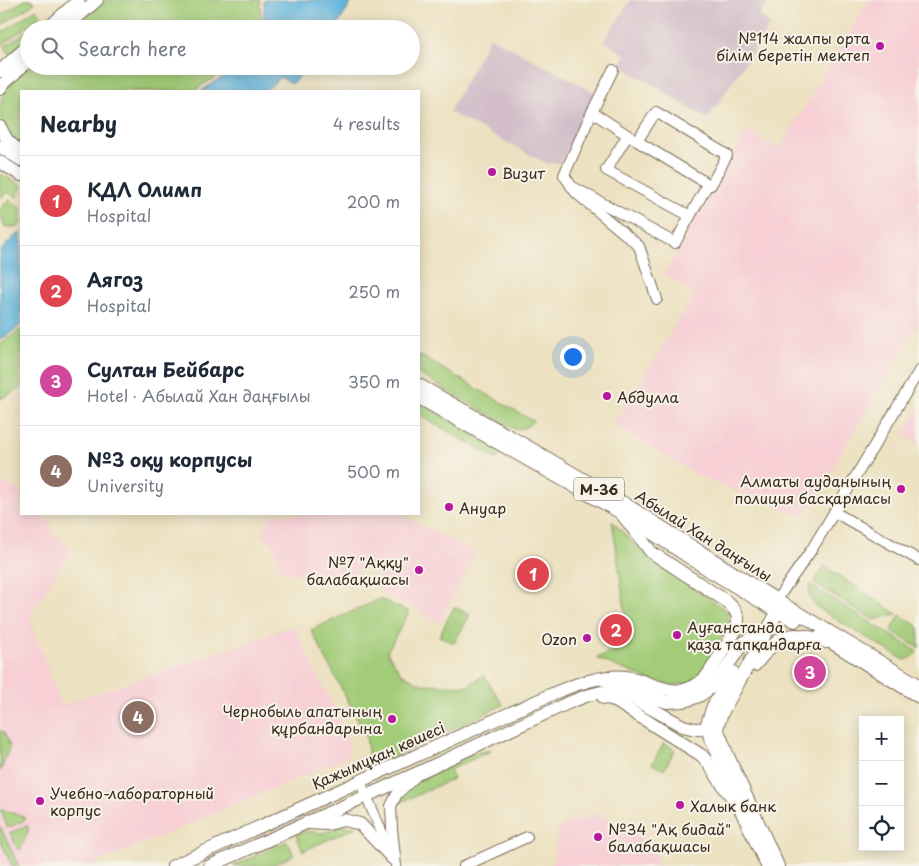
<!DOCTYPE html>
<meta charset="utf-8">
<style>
body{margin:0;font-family:"Playpen Sans",sans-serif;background:#f2f2f3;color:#1f2937}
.controls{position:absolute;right:15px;bottom:15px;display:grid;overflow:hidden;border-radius:0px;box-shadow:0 2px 12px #0003}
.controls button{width:45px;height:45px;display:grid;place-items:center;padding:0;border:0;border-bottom:1px solid #e0e1e3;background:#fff;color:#1f2937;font:25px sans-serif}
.you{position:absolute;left:572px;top:356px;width:18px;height:18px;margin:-12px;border:4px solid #fff;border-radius:50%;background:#1a73e8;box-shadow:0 0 0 8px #1a73e833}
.badge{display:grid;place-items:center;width:32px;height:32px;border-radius:50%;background:#b5179e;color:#fff;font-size:16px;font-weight:700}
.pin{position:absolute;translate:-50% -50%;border:2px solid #fff;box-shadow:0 1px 5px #0006}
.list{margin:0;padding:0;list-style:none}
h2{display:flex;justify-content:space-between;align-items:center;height:65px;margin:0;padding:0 20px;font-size:21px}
h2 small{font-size:16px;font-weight:400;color:#747a83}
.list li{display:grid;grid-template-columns:32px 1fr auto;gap:15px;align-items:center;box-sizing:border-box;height:90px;padding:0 20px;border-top:1px solid #e0e1e3}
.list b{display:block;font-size:19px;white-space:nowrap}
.list p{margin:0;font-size:16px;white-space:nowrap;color:#747a83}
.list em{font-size:16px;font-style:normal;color:#747a83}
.icon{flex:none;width:28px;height:28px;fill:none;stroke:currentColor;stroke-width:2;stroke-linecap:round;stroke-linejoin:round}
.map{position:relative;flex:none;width:919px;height:866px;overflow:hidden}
.search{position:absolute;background:#fff;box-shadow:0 2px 12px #0003;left:20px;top:20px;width:400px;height:55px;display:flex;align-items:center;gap:12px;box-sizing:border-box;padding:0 18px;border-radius:28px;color:#747a83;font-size:19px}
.panel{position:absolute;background:#fff;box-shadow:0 2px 12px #0003;left:20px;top:90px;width:400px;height:425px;border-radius:0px}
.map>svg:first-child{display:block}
.built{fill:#f7cfd5}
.industrial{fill:#d2bdc8}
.green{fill:#a3cc78;stroke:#6f7b4b}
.water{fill:#5fb4dc;stroke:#4d6f7d}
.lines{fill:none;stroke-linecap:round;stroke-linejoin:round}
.minor-casing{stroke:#796a57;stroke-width:12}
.major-casing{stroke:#796a57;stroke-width:14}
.minor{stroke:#fff;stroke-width:10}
.major{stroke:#fff;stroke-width:12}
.poi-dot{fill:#b5179e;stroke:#f7f3e8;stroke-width:2}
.labels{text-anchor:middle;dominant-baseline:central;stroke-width:4;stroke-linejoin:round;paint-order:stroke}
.shield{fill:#f7f3e8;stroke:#73665b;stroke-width:1}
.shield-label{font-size:14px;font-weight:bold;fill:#3b2a1e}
.poi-label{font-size:15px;fill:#3b2a1e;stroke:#f7f3e8;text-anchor:start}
.street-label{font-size:15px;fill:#3b2a1e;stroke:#f7f3e8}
</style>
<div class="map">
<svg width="919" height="866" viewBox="0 0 919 866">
<rect width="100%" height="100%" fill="#f7f3e8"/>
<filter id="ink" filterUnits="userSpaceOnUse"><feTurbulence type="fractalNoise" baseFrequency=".02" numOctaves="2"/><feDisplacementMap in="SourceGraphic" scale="10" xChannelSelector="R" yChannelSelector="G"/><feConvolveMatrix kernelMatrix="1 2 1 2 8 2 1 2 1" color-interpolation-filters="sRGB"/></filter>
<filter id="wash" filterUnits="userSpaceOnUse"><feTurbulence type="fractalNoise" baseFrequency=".0096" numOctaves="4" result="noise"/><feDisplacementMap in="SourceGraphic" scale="20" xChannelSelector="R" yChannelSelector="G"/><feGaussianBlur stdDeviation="1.12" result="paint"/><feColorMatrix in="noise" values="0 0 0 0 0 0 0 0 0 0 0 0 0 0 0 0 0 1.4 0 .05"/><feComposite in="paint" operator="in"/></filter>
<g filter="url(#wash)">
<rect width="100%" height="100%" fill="#ece1c0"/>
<!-- built -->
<g class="built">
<path d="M 869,0 L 919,0 L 919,324 L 803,517 L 698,476 L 614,424 L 695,294 L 664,274 L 747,130 L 779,150 Z"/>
<path d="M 919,409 L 919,444 L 903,434 Z"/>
<path d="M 0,476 L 3,483 L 21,492 L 21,514 L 43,514 L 51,523 L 52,532 L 71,550 L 29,617 L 61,705 L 205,657 L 294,626 L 350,743 L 348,757 L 89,866 L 0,866 Z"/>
<path d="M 272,514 L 399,514 L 476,552 L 439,623 L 386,593 L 378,593 L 378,572 L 363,566 L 354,575 L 287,573 L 278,567 L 274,547 L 262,535 Z"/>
<path d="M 597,813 L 656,847 L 658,866 L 552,866 L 559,827 Z"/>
</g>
<!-- industrial -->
<g class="industrial">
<path d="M 631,0 L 770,0 L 760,15 L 770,25 L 708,119 L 620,65 L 626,55 L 604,41 Z"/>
<path d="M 490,37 L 596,93 L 561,162 L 548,164 L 449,112 Z"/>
</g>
<!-- green -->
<g class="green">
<path d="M 24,0 L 32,0 L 35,3 L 0,26 L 0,16 Z"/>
<path d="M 105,0 L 260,0 L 261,17 L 258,29 L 72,29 Z"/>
<path d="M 36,9 L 41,16 L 2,45 L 0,42 L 0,34 Z"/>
<path d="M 29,29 L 29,38 L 10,55 L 4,47 Z"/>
<path d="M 29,66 L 237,66 L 219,75 L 193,91 L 21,91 L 21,146 L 10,139 L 0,116 L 0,109 L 4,87 Z"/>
<path d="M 0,174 L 21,185 L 21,190 L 17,197 L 7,192 L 0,198 Z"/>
<path d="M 9,200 L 21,208 L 21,223 L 18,227 L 4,227 C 3,220 0,215 0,209 Z"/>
<path d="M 21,329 L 21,388 L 0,399 L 0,345 Z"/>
<path d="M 419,355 L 533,421 C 527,428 523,429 514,429 L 419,374 Z"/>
<path d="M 419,401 L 502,452 L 497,459 L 419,415 Z"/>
<path d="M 612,521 L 639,549 L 728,612 L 729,623 L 709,663 L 701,676 L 685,684 L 669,685 L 652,681 L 596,658 L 630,645 Z"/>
<path d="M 824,566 L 897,614 L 873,620 L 814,583 Z"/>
<path d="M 810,585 L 917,651 C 915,657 909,659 904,660 L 821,610 C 811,602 807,598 810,585 Z"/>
<path d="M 380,599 L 409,612 L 387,652 L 401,673 L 421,684 L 468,686 L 484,675 L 503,705 L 370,768 L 366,736 L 311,630 Z"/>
<path d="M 454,607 L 470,615 L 454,643 L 439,636 Z"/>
<path d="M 900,615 L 919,627 L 919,648 L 891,631 Z"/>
<path d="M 0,730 L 4,733 L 10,746 L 0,772 Z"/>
<path d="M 664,743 L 675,750 L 664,770 L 652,764 Z"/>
<path d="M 492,750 L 450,770 L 453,779 L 397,804 L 404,792 L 413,783 L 469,754 Z"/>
<path d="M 0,810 L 2,810 L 23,816 L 25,820 L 8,828 Z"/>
<path d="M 27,825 L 29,829 L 21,849 L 18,850 L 10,833 Z"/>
<path d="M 0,826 L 19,866 L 12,866 L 0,840 Z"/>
<path d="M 340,826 L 356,827 L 303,851 L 296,835 L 305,831 L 323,833 Z"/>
<path d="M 287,841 L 294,855 L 271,866 L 233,866 Z"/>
</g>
<!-- water -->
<g class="water">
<path d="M 264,0 L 353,0 L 335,29 L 262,29 L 264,16 Z"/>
<path d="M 240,66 L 308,66 L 292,84 L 280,77 L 271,86 L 263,91 L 201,91 Z"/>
<path d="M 21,233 L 21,325 L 0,341 L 0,251 L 16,235 Z"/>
</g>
</g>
<g filter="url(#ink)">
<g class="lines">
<!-- minor casing -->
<g class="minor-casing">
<g id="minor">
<path d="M 613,70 L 592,112 L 564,175 L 576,193 L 639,246 L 657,299"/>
<path d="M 592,112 L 632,138"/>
<path d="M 628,135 L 606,170 L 690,216"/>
<path d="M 571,186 L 675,243 L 708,184 L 711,185 L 727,155 L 656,112 L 637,141 L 708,184"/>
<path d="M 834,512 L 919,560"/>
<path d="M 773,605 L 812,549 L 919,371"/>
<path d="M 360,781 L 391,854"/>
<path d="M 396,866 L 392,829 L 391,806 L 397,794 L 417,775"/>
<path d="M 464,866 L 527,837"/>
</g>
</g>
<!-- major casing -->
<g class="major-casing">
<g id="major">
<path d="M 47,29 L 79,0"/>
<path d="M 64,29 L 97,0"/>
<path d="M 0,71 L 29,45"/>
<path d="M 0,89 L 2,85 L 29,60"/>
<path d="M 0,127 L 7,140 L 21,153"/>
<path d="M 0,147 L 21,160"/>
<path d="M 0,162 L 21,175"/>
<path d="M 419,385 L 525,445 L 627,505 L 783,604 L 919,685"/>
<path d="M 419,398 L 621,513 L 710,571 L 771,608 L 795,621"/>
<path d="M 778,611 L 722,713 L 717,728 L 728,756 L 778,866"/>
<path d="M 821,636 L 919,697"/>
<path d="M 755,665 C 780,635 787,628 826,642"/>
<path d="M 602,679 L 667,702 L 683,701 L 691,699 L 699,696 L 709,689 L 718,680 L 743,643 L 754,636"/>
<path d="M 623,693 L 683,726 L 695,729 L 712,728"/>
<path d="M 604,698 L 612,699 L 701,755 C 716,769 721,789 737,802"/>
<path d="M 706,727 L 737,802 L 767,866"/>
<path d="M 706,727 L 713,706 L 733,672"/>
<path d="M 308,823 L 328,824 L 344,820 L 360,824 L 393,859"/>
<path d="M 173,866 L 550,695 C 572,685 608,672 632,678 C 649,682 666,693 684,690 C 691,688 698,684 704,679 C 710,673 714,664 719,657 C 724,648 731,640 735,631 C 737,628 738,623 738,620 C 738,611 731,606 726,601 L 651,552 L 621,513"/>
<path d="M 210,866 L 422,771 L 568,703 L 586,696 L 601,692 L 630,697"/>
</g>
</g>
<!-- minor -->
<use href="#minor" class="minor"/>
<!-- major -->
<use href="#major" class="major"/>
</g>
</g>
<!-- markers -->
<g class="poi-dot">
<circle cx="880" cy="46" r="5"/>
<circle cx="492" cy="172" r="5"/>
<circle cx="607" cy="396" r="5"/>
<circle cx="901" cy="489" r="5"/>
<circle cx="449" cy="507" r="5"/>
<circle cx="419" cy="570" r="5"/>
<circle cx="677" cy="635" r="5"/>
<circle cx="587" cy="638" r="5"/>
<circle cx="392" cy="719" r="5"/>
<circle cx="40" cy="801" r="5"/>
<circle cx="680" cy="805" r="5"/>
<circle cx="598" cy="837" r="5"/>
</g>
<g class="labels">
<!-- shield labels -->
<rect class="shield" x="574" y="477.5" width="50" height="23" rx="4"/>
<g class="shield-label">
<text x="599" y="489">M-36</text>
</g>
<!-- poi labels -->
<g class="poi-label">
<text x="870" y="37" text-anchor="end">№114 жалпы орта<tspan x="870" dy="17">білім беретін мектеп</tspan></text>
<text x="502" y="172">Визит</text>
<text x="617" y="396">Абдулла</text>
<text x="891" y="480" text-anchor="end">Алматы ауданының<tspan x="891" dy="17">полиция басқармасы</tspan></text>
<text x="459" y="507">Ануар</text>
<text x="409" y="561" text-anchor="end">№7 "Аққу"<tspan x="409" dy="17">балабақшасы</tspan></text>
<text x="687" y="626">Ауғанстанда<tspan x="687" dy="17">қаза тапқандарға</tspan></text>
<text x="577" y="638" text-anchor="end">Ozon</text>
<text x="382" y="710" text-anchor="end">Чернобыль апатының<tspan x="382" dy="17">құрбандарына</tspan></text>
<text x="50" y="792">Учебно-лабораторный<tspan x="50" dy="17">корпус</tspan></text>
<text x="690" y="805">Халык банк</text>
<text x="608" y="828">№34 "Ақ бидай"<tspan x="608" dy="17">балабақшасы</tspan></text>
</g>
<!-- street labels -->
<g class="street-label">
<text transform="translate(704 535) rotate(32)">Абылай Хан даңғылы</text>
<text transform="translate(378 755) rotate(-24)">Қажымұқан көшесі</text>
</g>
</g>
</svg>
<div class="controls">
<button>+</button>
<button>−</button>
<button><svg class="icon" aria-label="locate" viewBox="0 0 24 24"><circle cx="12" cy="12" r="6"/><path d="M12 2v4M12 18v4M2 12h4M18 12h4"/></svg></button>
</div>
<div class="you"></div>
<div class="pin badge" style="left:533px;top:574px;background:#e0444e">1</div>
<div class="pin badge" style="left:616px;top:630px;background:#e0444e">2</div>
<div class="pin badge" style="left:810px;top:672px;background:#d1479c">3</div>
<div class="pin badge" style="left:138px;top:717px;background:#8d6e63">4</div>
<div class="search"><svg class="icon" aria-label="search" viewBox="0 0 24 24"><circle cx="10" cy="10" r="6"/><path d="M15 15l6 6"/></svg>Search here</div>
<section class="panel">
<h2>Nearby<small>4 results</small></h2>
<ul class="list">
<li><span class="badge" style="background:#e0444e">1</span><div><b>КДЛ Олимп</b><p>Hospital</p></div><em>200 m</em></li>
<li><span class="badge" style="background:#e0444e">2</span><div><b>Аягоз</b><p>Hospital</p></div><em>250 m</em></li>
<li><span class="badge" style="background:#d1479c">3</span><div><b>Султан Бейбарс</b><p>Hotel · Абылай Хан даңғылы</p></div><em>350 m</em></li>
<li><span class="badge" style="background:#8d6e63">4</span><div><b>№3 оқу корпусы</b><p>University</p></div><em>500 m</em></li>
</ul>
</section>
</div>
